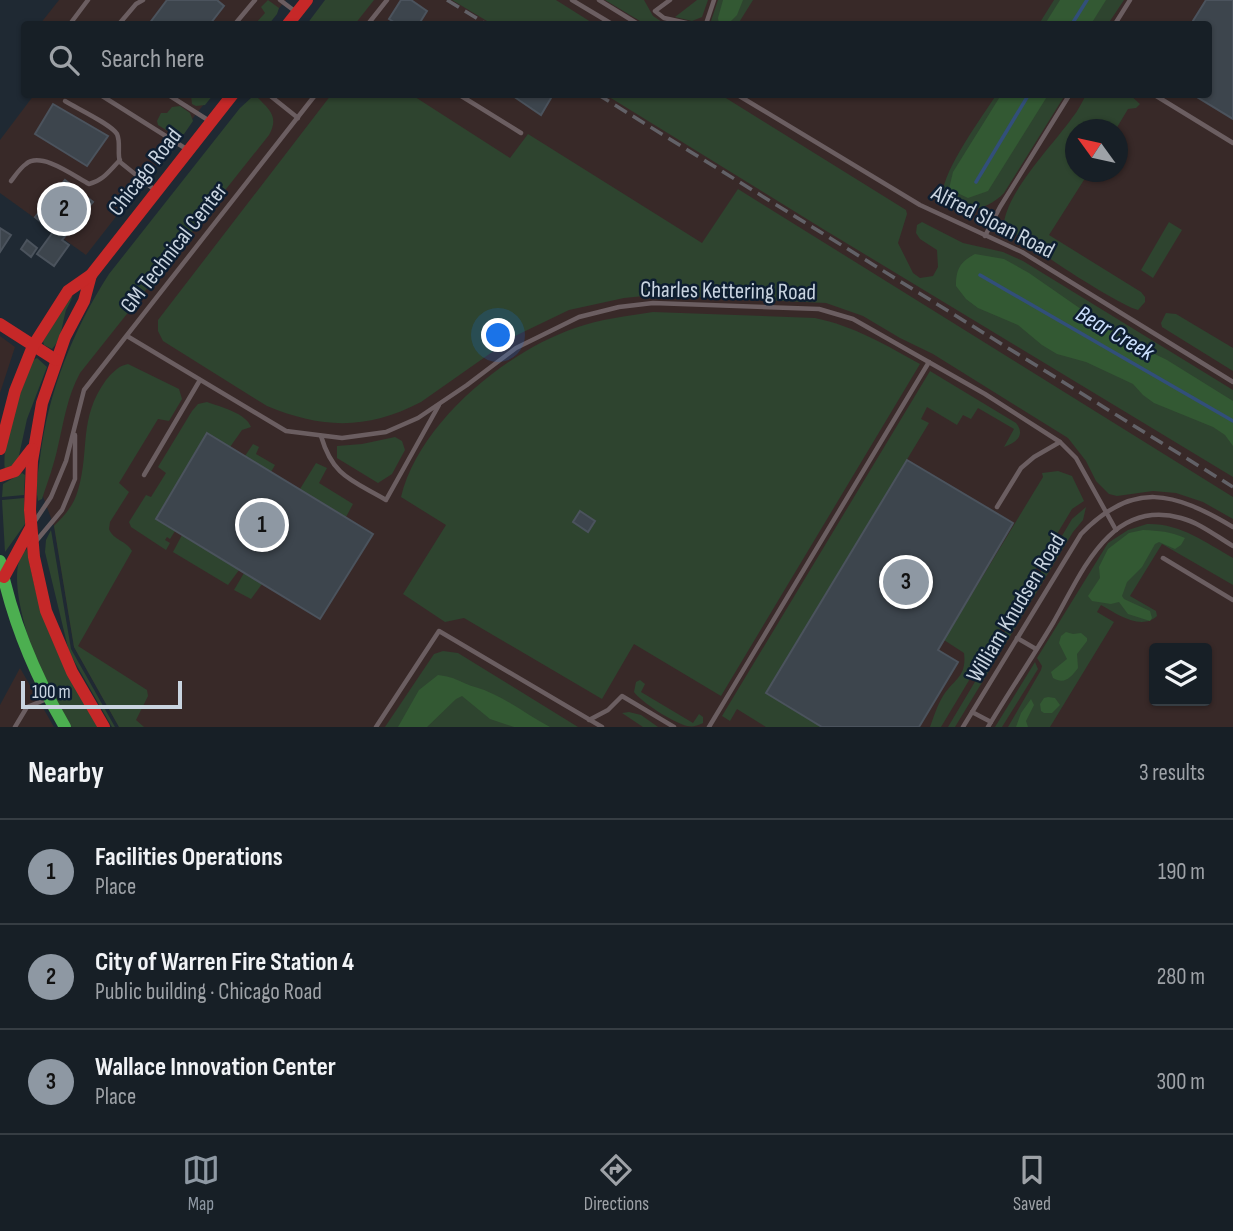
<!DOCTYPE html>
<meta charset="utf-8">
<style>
body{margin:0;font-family:"Sofia Sans Condensed",sans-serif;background:#20272e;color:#f1f3f6}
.controls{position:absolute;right:21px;bottom:21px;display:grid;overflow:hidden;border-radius:7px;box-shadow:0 2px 5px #0004}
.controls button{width:63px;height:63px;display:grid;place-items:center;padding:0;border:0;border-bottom:2px solid #363d43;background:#171f26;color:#f1f3f6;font:35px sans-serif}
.compass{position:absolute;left:1065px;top:119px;width:63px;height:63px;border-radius:50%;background:#171f26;box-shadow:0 2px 5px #0004;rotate:303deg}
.scale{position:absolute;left:21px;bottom:18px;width:161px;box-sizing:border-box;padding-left:7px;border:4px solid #c9d4e0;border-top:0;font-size:19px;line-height:24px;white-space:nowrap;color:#c9d4e0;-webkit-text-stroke:5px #0e1e31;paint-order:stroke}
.you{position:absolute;left:499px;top:336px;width:24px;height:24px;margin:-18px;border:5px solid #fff;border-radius:50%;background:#1a73e8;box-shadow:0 0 0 10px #1a73e833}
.badge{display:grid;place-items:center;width:46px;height:46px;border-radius:50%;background:#8e98a3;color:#111;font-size:23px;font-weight:700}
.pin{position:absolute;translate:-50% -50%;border:4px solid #fff;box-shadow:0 2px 7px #0006}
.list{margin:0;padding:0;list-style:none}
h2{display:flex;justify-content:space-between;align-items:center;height:91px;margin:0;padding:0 28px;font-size:30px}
h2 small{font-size:23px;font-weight:400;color:#9ea2a7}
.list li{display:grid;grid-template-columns:46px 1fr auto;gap:21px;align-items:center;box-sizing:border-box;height:105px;padding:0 28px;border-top:2px solid #363d43}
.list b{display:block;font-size:26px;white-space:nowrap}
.list p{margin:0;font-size:23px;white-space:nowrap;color:#9ea2a7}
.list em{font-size:23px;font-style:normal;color:#9ea2a7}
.icon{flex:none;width:38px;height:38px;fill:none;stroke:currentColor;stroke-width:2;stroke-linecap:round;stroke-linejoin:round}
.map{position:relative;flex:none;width:1233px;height:727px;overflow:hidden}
.search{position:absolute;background:#171f26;box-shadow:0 2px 5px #0004;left:21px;right:21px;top:21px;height:77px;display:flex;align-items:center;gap:18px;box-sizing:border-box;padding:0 24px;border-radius:7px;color:#9ea2a7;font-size:26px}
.sheet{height:406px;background:#171f26}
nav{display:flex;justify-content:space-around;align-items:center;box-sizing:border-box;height:98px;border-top:2px solid #363d43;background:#171f26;font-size:19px;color:#9ea2a7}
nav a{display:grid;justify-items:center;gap:4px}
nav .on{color:#8e98a3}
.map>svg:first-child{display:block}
.commercial{fill:#382928;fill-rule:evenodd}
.green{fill:#2e442f}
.forest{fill:#335933}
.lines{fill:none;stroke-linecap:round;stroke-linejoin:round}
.stream{stroke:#324f7a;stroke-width:3.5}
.building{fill:#3d454d;stroke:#4b535d;stroke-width:2}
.lane{stroke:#6b5e61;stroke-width:4.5}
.fast{stroke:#4caf50;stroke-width:12}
.jam{stroke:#c62828;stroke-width:12}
.rail{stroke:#626167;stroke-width:3.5;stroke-dasharray:14 7;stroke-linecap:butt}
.labels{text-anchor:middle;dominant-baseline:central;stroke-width:5;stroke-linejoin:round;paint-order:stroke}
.street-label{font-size:23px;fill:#c9d4e0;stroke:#0e1e31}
.water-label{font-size:24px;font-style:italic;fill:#cbdffd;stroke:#0e1e31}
</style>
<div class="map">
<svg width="1233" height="727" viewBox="0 0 1233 727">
<rect width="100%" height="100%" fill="#1f2933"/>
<!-- commercial -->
<g class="commercial">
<path d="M 59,0 L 286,0 L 266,24 L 40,24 Z"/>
<path d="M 336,0 L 1233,0 L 1233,727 L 119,727 L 74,647 L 54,526 L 42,494 L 87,312 L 261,95 L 1208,94 L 1208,24 L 317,24 ZM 1076,130 L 1118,130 L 1118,172 L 1076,172 ZM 1154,648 L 1207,648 L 1207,701 L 1154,701 Z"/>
<path d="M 34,95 L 211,95 L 86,255 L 0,193 L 0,140 Z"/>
<path d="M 0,336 L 15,347 L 0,393 Z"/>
<path d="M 20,668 L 54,727 L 0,727 L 0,705 Z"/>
</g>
<!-- green -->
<g class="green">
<path d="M 268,0 L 279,8 L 277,14 L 269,24 L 255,24 L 265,13 L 261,7 Z"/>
<path d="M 325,0 L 374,0 L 355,24 L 307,24 Z"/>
<path d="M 452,0 L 556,0 L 594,24 L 492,24 Z"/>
<path d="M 605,0 L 644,0 L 653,16 L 665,24 L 645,24 Z"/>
<path d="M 697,0 L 708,0 L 702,17 L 692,21 L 675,17 Z"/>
<path d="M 718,0 L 753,0 L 738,24 L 710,24 Z"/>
<path d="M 1054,0 L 1124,0 L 1108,24 L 1039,24 Z"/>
<path d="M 191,95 L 191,94 L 213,95 L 205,105 L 196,106 L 192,104 Z"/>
<path d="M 331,95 L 412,95 L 510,158 L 528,134 L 702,243 L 738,189 L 1233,497 L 1233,519 L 1203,502 L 1176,493 L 1153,491 L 1117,496 L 1109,494 L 1096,481 L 1086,461 L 1068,438 L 933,354 L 900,338 L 863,316 L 826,303 L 654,295 L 624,298 L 569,310 L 515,336 L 421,402 C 367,430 323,429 267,406 L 163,341 L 158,331 L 158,320 Z"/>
<path d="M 606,95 L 721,95 L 906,210 L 907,214 L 898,243 L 913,273 L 920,278 L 933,276 L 938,267 L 937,250 L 920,239 L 916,233 L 917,225 L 922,222 L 963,243 L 1003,252 L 1023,261 L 1233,390 L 1233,477 L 823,229 Z"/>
<path d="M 996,95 L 1065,95 L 1004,193 C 989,209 958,219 943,197 C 939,175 983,116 996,95 Z"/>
<path d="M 1086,95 L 1130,95 L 1140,104 L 1136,108 L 1128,109 L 1116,129 L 1076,130 L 1076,172 L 1089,172 L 1049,235 L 1141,292 L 1145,297 L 1145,302 L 1138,310 C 1118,305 1015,239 1004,222 C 1010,188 1052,146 1072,118 C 1078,111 1082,102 1086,95 Z"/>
<path d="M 257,97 C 270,110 279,117 269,135 L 80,373 C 67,397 64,421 58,446 C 54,465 48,481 42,499 L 38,501 C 35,487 38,473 40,458 C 48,392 73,330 109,274 L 240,108 L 251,98 Z"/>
<path d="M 180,106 L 190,113 L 193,121 L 184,134 L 177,137 L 158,125 L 157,121 L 161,113 L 167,113 L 172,107 Z"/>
<path d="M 1169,222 L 1182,230 L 1153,278 L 1141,270 Z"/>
<path d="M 73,294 C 72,299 69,304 66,310 C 62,324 62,339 52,349 L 44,345 L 43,341 Z"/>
<path d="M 653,312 L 815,318 C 854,326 886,345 920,364 L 721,696 L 634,644 L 602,699 L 464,618 L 445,622 L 403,594 L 446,525 L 401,497 C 419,423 505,352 575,328 C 600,319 627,316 653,312 Z"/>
<path d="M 1166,313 L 1176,314 L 1233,348 L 1233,371 L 1162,327 L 1161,323 Z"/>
<path d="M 37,358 L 47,367 L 27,419 L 18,460 L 15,465 L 5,471 C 1,437 21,392 33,360 Z"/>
<path d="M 128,364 L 179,389 L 182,399 L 169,421 L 158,419 L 119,483 L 129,492 L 110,522 L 109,529 C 113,540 127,541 132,551 L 78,646 L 147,690 L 148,696 L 136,720 L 144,727 L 119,727 L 74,647 L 54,526 C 65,515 74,505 78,490 C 90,449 78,419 106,380 C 112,373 118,366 128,364 Z"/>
<path d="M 930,371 L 1016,423 C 1026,435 1016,443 1004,447 L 1014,429 L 978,408 L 971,419 L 963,415 L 957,425 L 927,407 L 921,419 L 929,423 L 766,693 L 822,727 L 766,727 L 737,709 L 730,721 L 722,716 Z"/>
<path d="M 207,402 C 221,407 246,413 251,427 L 242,430 L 230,447 L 207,433 L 156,519 L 175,531 L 170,539 L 167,537 L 165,540 L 170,543 L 166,550 L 131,527 L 129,522 L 146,495 L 151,497 L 166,473 L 158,467 L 192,411 L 198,404 Z"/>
<path d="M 395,437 L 402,441 L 405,450 L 392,474 L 378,483 L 337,458 L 337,446 L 362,444 Z"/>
<path d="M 253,444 L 259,447 L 256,454 L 275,465 L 271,472 L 245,456 Z"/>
<path d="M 316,463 L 327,468 L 319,483 L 353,504 L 346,517 L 300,489 Z"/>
<path d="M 1058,471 L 1072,476 L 1084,501 L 1072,509 L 941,727 L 930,727 C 934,716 937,706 943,696 C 954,679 967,677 964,653 L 944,640 L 1043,477 L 1042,473 Z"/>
<path d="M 22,473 L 25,475 L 24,495 L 2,497 L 3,484 Z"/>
<path d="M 24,498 L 25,524 L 5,552 L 2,500 Z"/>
<path d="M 1086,507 L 1083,520 L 1073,532 L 955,727 L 948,727 L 1072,519 Z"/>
<path d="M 1147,524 C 1180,523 1205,542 1233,558 L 1233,585 L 1162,544 L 1130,596 L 1156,611 L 1157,616 C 1141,631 1117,614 1101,605 L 1097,612 L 1114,622 L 1050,727 L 1008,727 L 1041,670 L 1042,666 L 1037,658 L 1108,543 L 1128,530 Z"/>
<path d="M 51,530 L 71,649 L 115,727 L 112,727 L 69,652 L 45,552 L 46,540 Z"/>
<path d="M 182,535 L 239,570 L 228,585 L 173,552 Z"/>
<path d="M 27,549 C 39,622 61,665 98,727 L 71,727 C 62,711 52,696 44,679 C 33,656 1,567 27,549 Z"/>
<path d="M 244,573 L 262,584 L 251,599 L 234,590 Z"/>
<path d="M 443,651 L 458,653 L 578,727 L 385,727 L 434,654 Z"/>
<path d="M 1035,662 L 1038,669 L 1002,727 L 995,727 Z"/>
<path d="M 640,680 L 645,684 L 641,692 L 693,723 L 699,714 L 703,717 L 703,723 C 697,726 693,727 687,726 C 674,723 641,702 634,692 L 636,682 Z"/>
<path d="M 629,712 L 641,715 L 658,727 L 643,727 L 622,713 Z"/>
</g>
<!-- forest -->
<g class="forest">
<path d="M 723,0 L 743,0 L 737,15 L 728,24 L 719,24 L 718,18 Z"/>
<path d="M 1060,0 L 1106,0 L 1091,24 L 1045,24 Z"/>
<path d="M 1001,95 L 1048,95 L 988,191 L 968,198 L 949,189 L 953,172 Z"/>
<path d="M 975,254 L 1004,259 L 1029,273 L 1124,339 L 1167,360 L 1233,401 L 1233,446 L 1225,435 L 1213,427 L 1154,403 L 1143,395 L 1133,384 L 1086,362 L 1057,354 L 1042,345 L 1018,325 L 978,308 L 966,299 L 956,286 C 956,269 960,262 975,254 Z"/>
<path d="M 1143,530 C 1160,531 1169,531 1185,538 L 1181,545 L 1175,549 L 1159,542 L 1155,544 L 1142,567 L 1127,582 L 1122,596 L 1124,599 L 1150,611 L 1152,618 L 1150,621 L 1128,614 L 1119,602 L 1111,604 L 1092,601 L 1088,596 L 1100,578 L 1099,567 L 1108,549 L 1129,533 Z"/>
<path d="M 1066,632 L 1073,634 L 1081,633 L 1087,638 L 1087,641 L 1077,654 L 1078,668 C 1071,677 1065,685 1053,678 L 1051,672 L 1067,659 L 1059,643 L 1061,636 Z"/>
<path d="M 438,675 C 456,677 461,683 475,687 C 503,695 525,714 550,727 L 514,727 L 490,719 L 462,696 L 456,699 L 427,727 L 398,727 L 419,690 Z"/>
<path d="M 1048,697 L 1055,698 L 1060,705 L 1052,713 L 1044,713 L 1041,711 L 1040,704 L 1044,698 Z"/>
<path d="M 1031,699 L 1034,705 L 1026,721 L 1028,727 L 1016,727 L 1021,713 Z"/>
</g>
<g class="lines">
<!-- stream -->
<g class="stream">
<path d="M 1072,24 L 1087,0"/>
<path d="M 976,182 L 1029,94"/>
<path d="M 980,275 L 1233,421"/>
</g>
</g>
<!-- building -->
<g class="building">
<path d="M 167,0 L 217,0 L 224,6 L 210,24 L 149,24 Z"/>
<path d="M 401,0 L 411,0 L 427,11 L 419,24 L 397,24 L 389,19 Z"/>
<path d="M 1206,0 L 1233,0 L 1233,119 L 1192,94 L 1208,94 L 1208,24 L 1191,24 Z"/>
<path d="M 510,94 L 546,94 L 551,98 L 541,115 Z"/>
<path d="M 53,104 L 108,136 L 87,166 L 35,134 Z"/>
<path d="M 65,180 L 93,202 L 62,240 L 69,245 L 54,266 L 37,254 L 53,232 L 35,217 Z"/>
<path d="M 0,228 L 11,235 L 0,252 Z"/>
<path d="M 27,240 L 37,248 L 31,257 L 21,249 Z"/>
<path d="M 207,433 L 373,534 L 320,619 L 156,519 Z"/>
<path d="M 907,460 L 1013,523 L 938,650 L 958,662 L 919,727 L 822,727 L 766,693 Z"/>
<path d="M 580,511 L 595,521 L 588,532 L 573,522 Z"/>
</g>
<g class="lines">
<!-- lane -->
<g class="lane">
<path d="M 280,0 L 296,12"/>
<path d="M 572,0 L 612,24"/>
<path d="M 599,0 L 638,24"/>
<path d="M 670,0 L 655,11 L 664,18 L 691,24"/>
<path d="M 70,24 L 88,0"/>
<path d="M 119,24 L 136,4 L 143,0"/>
<path d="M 235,24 L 255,0"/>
<path d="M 368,24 L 387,0"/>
<path d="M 706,24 L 714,0"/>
<path d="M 1115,24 L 1130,0"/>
<path d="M 99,94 L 188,150"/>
<path d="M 167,94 L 211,122"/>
<path d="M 268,94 L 298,118"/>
<path d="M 458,94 L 521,133"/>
<path d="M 736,94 L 920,205 L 1022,252 L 1233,382"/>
<path d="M 1153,94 L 1233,143"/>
<path d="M 65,101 C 76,108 111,124 117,134 C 121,143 117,153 120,162 L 156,191"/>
<path d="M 11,181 C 15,176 20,168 26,164 C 41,151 74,176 89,184 C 103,181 110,170 120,160"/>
<path d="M 985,236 L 1000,207 L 1070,94"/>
<path d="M 127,336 L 286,431 L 342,438 L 386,432 L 418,418 L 467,385 L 516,348 L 579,317 L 619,307 L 653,303 L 819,309 L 853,319 L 985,394 L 1060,442 L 1076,458 L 1116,530"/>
<path d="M 321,436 C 333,477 352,480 386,500 L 439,405"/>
<path d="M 144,475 L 200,380"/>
<path d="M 997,507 L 1021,468 L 1034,457 L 1060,442"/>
<path d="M 35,521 L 51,497 L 66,461 L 84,390 L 316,94"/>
<path d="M 37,540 L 62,510 L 75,479 L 75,435"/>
<path d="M 1163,558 L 1233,600"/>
<path d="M 1017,638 L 1036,649"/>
<path d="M 972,712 L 991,722"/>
<path d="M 589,720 L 608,710 L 622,696 L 674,727"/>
<path d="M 15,727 L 27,707 L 47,699"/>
<path d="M 376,727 L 439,631 L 602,727"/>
<path d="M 709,727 L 929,362"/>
<path d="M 963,727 L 1081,534 C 1133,480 1174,492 1233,527"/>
<path d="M 988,727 C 1009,692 1032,658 1053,623 C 1081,575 1109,498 1181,518 C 1200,523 1216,536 1233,546"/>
</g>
<!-- fast -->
<path class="fast" d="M 0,561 C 12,621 34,674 65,727"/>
<!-- jam -->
<g class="jam">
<path d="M 288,24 L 307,0"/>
<path d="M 91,275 L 84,301 L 65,337 L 42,403 L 32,461 L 30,510 L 34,557 L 46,611 L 72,672 L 104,727"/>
<path d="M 0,324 L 56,360"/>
<path d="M 0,449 L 15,391 L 33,346 L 68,291 L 91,275 L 233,94"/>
<path d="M 0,476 L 15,471 L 32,449"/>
<path d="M 4,577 L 31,527"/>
</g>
<!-- rail -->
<g class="rail">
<path d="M 447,0 L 486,24"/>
<path d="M 597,94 L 1233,487"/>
</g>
</g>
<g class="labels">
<!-- street labels -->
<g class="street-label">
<text transform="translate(145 172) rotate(-52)">Chicago Road</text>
<text transform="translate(993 222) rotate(27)">Alfred Sloan Road</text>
<text transform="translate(174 248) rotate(-52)">GM Technical Center</text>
<text transform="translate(728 291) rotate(1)">Charles Kettering Road</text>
<text transform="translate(1016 608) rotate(-59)">William Knudsen Road</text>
</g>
<!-- water labels -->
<g class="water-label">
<text transform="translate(1115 333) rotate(30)">Bear Creek</text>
</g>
</g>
</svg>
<div class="controls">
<button><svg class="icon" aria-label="layers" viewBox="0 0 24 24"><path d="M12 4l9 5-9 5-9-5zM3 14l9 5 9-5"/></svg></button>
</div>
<svg class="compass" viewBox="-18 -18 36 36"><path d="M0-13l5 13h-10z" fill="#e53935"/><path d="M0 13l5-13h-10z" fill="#9ea2a7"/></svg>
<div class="scale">100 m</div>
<div class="you"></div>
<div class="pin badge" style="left:262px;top:525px">1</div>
<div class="pin badge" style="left:64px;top:209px">2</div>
<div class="pin badge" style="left:906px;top:582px">3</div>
<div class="search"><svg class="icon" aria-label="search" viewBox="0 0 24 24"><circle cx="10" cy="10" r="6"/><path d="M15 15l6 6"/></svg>Search here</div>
</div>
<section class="sheet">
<h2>Nearby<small>3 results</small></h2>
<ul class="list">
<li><span class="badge">1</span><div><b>Facilities Operations</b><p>Place</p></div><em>190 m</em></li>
<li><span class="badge">2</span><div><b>City of Warren Fire Station 4</b><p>Public building · Chicago Road</p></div><em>280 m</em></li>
<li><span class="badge">3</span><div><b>Wallace Innovation Center</b><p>Place</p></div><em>300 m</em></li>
</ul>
</section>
<nav>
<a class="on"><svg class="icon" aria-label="map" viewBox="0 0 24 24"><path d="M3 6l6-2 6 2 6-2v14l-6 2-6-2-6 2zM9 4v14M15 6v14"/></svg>Map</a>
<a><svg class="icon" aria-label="directions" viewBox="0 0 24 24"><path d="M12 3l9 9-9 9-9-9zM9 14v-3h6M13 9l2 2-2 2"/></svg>Directions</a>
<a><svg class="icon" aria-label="saved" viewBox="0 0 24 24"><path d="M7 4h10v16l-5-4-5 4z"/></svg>Saved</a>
</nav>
